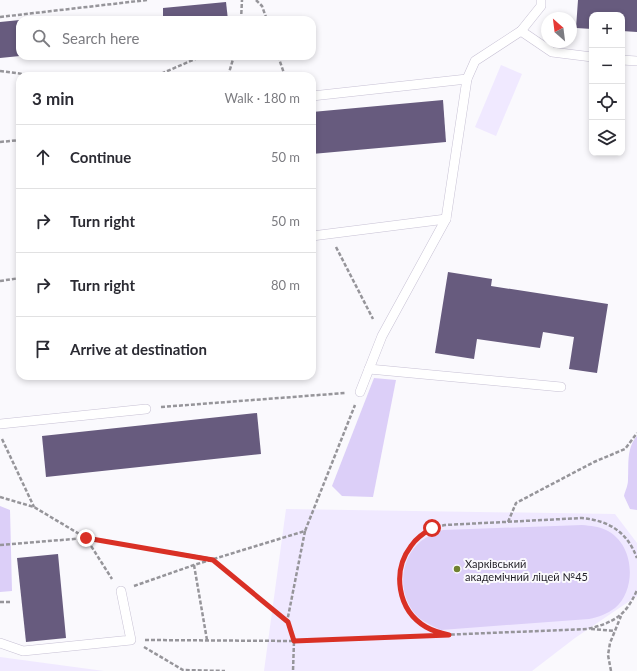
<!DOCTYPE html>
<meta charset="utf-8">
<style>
body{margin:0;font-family:Lato,sans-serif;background:#f7f7f7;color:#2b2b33}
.controls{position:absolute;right:12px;top:12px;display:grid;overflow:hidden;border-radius:8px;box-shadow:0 2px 6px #0003}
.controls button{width:36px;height:36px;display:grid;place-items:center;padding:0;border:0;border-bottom:1px solid #e1e1e2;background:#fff;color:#2b2b33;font:20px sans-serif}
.compass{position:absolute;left:541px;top:12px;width:36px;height:36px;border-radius:50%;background:#fff;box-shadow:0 2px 6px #0003;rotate:332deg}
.stop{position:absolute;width:12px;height:12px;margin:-9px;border:3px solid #d93025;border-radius:50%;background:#fff}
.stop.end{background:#d93025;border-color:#fff;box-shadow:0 1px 4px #0008}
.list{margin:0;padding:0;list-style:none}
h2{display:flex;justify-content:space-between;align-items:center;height:52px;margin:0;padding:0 16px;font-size:17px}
h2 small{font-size:13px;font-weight:400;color:#7c7c81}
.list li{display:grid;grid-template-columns:26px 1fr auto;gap:12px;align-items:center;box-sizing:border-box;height:64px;padding:0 16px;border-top:1px solid #e1e1e2}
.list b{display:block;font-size:15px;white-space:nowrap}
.list em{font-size:13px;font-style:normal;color:#7c7c81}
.icon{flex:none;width:22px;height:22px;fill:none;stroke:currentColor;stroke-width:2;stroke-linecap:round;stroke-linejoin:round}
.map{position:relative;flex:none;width:637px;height:671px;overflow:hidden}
.search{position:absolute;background:#fff;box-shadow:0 2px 6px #0003;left:16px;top:16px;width:300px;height:44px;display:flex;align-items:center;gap:10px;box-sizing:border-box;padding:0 14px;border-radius:12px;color:#7c7c81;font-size:15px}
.panel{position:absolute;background:#fff;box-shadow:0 2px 6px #0003;left:16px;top:72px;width:300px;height:308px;border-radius:12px}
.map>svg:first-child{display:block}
.built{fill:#f0e9ff}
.green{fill:#dccff8}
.building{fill:#675b7e}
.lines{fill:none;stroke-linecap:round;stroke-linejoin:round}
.service-casing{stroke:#c7c1d4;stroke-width:10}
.path{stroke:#96959a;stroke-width:2.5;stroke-dasharray:4 2;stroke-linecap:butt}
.service{stroke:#fff;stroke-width:9}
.route{stroke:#d93025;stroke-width:5}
.poi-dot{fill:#708130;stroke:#faf9fd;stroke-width:1.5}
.labels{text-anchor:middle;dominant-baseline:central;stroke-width:4;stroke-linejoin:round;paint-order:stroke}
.poi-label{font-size:11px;fill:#211f26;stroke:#faf9fd;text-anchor:start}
</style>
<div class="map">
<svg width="637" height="671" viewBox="0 0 637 671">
<rect width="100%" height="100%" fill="#faf9fd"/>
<!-- built -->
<g class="built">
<path d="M 501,65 L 522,74 L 496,136 L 475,127 Z"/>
<path d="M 286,509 L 615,514 L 637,543 L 637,596 L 575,638 L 532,671 L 264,671 Z"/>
<path d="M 0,657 L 104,671 L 0,671 Z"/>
</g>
<!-- green -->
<g class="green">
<path d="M 374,378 L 396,380 L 373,497 L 342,496 L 332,486 Z"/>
<path d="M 637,436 L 637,510 L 630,509 L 624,496 C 625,491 628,486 628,480 C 629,466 626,448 637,436 Z"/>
<path d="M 0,506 L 10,510 L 12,591 L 0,592 Z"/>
<path d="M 582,525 C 591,526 598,526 606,530 C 635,544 637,589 615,608 C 607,614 599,617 589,619 L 441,630 C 433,626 426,623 419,618 C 397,597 398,560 421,541 C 428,536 435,533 443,530 Z"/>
</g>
<!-- building -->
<g class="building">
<path d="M 578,0 L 637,0 L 637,32 L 622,31 L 622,15 L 592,15 L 592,29 L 576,28 Z"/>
<path d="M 226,2 L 228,20 L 163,20 L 163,8 Z"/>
<path d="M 20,20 L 20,56 L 0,58 L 0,22 Z"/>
<path d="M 443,100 L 446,142 L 312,154 L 312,112 Z"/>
<path d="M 448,272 L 492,279 L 491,286 L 608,304 L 597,373 L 569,369 L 574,337 L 543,332 L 540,348 L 477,339 L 474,359 L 435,353 Z"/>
<path d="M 257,413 L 261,454 L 46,477 L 42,436 Z"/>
<path d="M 58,554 L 66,638 L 26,642 L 17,558 Z"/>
</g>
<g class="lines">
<!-- service casing -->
<g class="service-casing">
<g id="service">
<path d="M 521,31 L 552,52 L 592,57"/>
<path d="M 622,60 L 637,61"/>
<path d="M 312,96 L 467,79"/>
<path d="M 312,236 L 446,219"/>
<path d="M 369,369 L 561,387"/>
<path d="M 360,392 L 382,336 L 446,219 L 467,79 L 475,61 L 521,31 L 541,6 L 541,0"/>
<path d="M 0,424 L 146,409"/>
<path d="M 0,643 L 23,651 L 131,640 L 121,591"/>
</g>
</g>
<!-- path -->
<g class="path">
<path d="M 256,0 L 262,6 L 267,20"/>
<path d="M 0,17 L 147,0"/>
<path d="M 241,20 L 242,0"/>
<path d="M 278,56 L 285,76"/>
<path d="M 0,71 L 38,76"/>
<path d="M 156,76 L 202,56"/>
<path d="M 228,76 L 234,56"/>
<path d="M 0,142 L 20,140"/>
<path d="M 336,247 L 373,319"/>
<path d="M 0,281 L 20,278"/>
<path d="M 161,407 L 345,393"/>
<path d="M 2,439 L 34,507"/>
<path d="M 0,497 L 34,507 L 86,538 L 213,559 L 287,622"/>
<path d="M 508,522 L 516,503 L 594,462 L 625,449 L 637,433"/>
<path d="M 305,531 L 287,622 L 294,641 L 587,629 C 613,623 626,616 637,590"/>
<path d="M 0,545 L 86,538 L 112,579"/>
<path d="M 194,565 L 207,640"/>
<path d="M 134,586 L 194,565 L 305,531 L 355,405"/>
<path d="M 0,602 L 12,602"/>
<path d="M 591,629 L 615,631"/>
<path d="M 444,634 C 398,623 384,568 420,536 C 427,530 436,527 445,525 L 582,518 C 610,521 627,532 637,558"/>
<path d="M 145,640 L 294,641 L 293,671"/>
<path d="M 144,647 L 183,670 L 225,671"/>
<path d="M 611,671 L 608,655 L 610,643 L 621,616"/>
</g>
<!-- service -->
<use href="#service" class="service"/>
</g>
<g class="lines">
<!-- route -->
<path class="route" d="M 86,538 L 213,560 L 288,622 L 294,641 L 449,635 C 440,633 433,631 426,627 C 397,610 392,571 411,546 C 416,538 424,533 432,528"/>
</g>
<!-- markers -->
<circle class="poi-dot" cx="457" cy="569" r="4"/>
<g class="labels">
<!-- poi labels -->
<g class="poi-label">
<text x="465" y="563">Харківський<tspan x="465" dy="13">академічний ліцей №45</tspan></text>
</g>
</g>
</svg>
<div class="controls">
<button>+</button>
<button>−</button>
<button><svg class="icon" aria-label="locate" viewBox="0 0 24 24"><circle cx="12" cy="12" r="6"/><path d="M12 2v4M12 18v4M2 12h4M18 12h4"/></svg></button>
<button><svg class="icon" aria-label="layers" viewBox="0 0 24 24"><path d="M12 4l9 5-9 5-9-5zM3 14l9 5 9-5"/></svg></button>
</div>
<svg class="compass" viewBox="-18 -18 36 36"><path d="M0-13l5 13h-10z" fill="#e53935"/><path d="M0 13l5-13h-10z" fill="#7c7c81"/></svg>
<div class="stop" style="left:432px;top:528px"></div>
<div class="stop end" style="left:86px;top:538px"></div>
<div class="search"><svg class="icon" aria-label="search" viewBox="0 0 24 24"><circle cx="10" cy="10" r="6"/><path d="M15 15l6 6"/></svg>Search here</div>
<section class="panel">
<h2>3 min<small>Walk · 180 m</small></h2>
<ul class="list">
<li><svg class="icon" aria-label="ahead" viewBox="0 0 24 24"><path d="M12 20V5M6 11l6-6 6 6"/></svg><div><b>Continue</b></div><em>50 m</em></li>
<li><svg class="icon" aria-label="right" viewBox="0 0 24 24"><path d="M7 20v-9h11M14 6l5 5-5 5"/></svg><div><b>Turn right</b></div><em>50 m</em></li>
<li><svg class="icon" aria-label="right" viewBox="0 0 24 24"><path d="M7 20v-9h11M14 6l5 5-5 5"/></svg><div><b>Turn right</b></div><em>80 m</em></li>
<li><svg class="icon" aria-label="arrive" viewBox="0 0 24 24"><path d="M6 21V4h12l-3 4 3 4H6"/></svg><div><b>Arrive at destination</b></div></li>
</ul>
</section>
</div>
